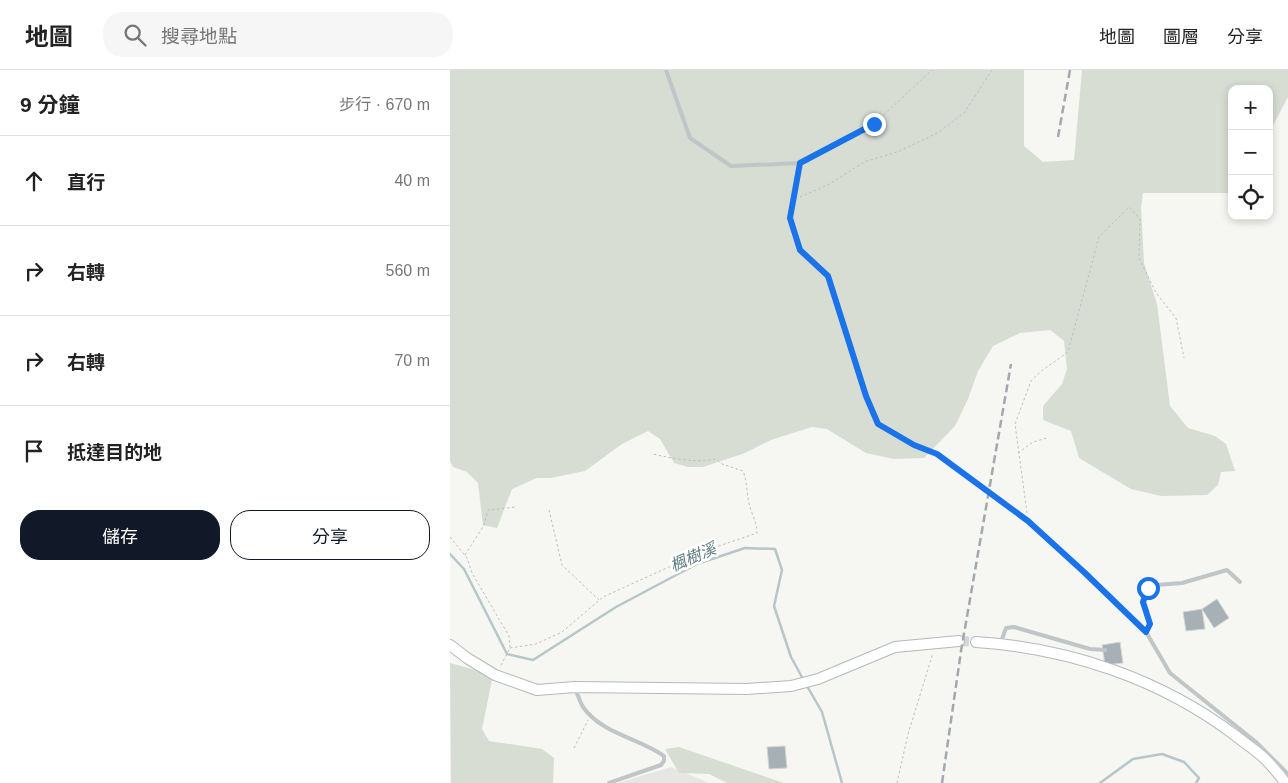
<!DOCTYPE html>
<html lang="zh-TW">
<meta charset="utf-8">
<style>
body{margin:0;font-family:Helvetica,"Noto Sans TC",sans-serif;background:#f6f6f6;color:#222}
.controls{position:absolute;right:15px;top:15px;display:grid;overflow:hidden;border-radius:10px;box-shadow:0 2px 8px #0003}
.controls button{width:45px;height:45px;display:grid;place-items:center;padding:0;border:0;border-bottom:1px solid #e0e0e0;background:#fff;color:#222;font:25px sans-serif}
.stop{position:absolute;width:15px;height:15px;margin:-11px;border:4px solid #1a73e8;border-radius:50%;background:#fff}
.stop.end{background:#1a73e8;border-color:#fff;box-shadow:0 1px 5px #0008}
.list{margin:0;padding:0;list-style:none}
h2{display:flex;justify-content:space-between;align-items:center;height:65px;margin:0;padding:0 20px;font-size:21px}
h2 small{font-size:16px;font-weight:400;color:#767676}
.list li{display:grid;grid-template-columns:32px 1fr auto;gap:15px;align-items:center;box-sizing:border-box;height:90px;padding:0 20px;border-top:1px solid #e0e0e0}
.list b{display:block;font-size:19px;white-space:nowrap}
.list em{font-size:16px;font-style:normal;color:#767676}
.actions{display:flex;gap:10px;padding:15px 20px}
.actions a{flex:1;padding:11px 0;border:1px solid #111827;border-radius:20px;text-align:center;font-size:18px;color:#111827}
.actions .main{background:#111827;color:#fff}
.icon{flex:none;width:28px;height:28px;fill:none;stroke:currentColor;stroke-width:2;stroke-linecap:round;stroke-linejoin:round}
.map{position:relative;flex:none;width:838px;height:713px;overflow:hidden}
header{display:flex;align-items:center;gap:30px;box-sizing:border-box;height:70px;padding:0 25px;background:#fff;border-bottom:1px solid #e0e0e0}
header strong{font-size:24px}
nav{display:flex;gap:28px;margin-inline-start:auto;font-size:18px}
.search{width:350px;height:45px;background:#f6f6f6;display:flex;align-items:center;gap:12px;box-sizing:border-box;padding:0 18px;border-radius:20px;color:#767676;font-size:19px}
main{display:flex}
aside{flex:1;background:#fff}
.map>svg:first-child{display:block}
.built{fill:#e6e7e5}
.green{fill:#d7ddd3}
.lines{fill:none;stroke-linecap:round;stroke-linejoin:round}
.stream{stroke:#b7c6c9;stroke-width:2.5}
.building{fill:#a7b1b5;stroke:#d7d7d5}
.secondary-tunnel{stroke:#d1d6d6;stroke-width:10;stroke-dasharray:10 5;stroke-linecap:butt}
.secondary-casing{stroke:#b3b9bd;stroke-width:12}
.path{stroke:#bcbfc1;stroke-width:1;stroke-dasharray:2.5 2.5;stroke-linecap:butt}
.lane{stroke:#c0c6c8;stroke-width:4}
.secondary{stroke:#fff;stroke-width:10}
.rail{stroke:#a1a9ae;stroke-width:2.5;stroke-dasharray:8 4;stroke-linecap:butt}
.lane-bridge{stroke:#c0c6c8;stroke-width:4}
.route{stroke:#1a73e8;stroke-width:6}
.labels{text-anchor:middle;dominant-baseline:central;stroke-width:5;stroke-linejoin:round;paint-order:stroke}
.water-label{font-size:16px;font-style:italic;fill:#5f7b81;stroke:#fff}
</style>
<header>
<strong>地圖</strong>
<div class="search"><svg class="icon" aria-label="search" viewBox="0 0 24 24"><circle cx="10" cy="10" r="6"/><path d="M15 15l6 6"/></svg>搜尋地點</div>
<nav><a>地圖</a><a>圖層</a><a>分享</a></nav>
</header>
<main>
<aside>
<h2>9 分鐘<small>步行 · 670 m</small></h2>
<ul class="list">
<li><svg class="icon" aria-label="ahead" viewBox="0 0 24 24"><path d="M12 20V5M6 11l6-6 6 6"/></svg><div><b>直行</b></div><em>40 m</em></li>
<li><svg class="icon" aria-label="right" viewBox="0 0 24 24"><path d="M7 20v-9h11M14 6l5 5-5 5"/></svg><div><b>右轉</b></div><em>560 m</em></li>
<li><svg class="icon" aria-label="right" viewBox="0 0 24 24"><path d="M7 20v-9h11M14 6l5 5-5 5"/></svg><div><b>右轉</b></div><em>70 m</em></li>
<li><svg class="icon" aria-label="arrive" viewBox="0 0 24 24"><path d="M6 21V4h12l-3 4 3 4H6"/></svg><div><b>抵達目的地</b></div></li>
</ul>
<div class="actions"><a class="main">儲存</a><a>分享</a></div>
</aside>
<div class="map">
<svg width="838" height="713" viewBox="0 0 838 713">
<rect width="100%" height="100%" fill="#f6f6f2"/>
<!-- built -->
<path class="built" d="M 221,697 L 259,713 L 168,713 Z"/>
<!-- green -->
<g class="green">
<path d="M 0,0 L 574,0 L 574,76 L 593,92 L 624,90 L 632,0 L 838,0 L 838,27 L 819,63 L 819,19 L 782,19 L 782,123 L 693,123 L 691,137 L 694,193 L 707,234 L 720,336 L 738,358 L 765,366 L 776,374 L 785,401 L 771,402 L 768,415 L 757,425 L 711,426 L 681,419 L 629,388 L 621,361 L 593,350 L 593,336 L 612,314 L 617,299 L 614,271 L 600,260 L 570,263 L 543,276 L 528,301 L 518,329 L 505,356 L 474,388 L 444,389 L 416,383 L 377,359 L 362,357 L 321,370 L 295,383 L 253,397 L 238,397 L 224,393 L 210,369 L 198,361 L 172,374 L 135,401 L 101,408 L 87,408 L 62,419 L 47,458 L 33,455 L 28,413 L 17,402 L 3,397 L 0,391 Z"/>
<path d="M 0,593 L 43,605 L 32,659 L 39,671 L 92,679 L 104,688 L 103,713 L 1,713 Z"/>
<path d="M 229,677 L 334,713 L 277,713 L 259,704 L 229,703 L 215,679 Z"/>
</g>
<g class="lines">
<!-- stream -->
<g class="stream">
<path d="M 0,484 L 14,499 L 57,584 L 83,590 L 166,537 L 247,494 L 295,478 L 325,479 L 332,500 L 324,536 L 341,587 L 353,609"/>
<path d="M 357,616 L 372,642 L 392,713"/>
<path d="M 650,713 L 683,689 L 712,684 L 734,692 L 749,708 L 746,713"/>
</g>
</g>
<!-- building -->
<g class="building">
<path d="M 767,529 L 779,548 L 764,558 L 752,539 Z"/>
<path d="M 752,539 L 755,559 L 736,561 L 733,542 Z"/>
<path d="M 670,572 L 673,593 L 655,595 L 652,575 Z"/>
<path d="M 335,676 L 337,698 L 319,699 L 317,677 Z"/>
</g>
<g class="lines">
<!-- secondary-tunnel -->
<path class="secondary-tunnel" d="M 509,571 L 526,572"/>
<!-- secondary casing -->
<g class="secondary-casing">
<g id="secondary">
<path d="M 526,572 C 619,578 711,609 786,666 C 796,674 807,681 816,690 C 823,697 829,705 836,713"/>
<path d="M 0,575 L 17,588 L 45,605 L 87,620 L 125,617 L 297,619 L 341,616 L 368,609 L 445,577 L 509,571"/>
</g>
</g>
<!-- path -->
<g class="path">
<path d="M 356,90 L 424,54 L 482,0"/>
<path d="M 350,127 L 378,115 L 414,92 L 450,81 L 489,62 L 514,43 L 542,0"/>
<path d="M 568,383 L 583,372 L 597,368"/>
<path d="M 99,440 L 112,495 L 149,530"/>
<path d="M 577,443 L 565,354 L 581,311 L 590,302 L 618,282 L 649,167 L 679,137 L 690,149 L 689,188 L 706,223 L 726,248 L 734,288"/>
<path d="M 0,467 L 17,488 L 22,503 L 59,566 L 60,578 L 50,597"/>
<path d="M 15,485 L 34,455 L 38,440 L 66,437"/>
<path d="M 60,578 L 86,574 L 112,562 L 153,527 L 254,481 L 307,463 C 307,454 304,449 301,440 C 296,427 298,413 293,401 L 272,394 L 266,389 C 244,393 225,389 203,384"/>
<path d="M 124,678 L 138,650"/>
<path d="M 447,713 L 458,664 L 483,583"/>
</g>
<!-- lane -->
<g class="lane">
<path d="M 216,0 L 240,68 L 281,96 L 350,93 L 340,148 L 350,180 L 379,206 L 416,326 L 428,354 L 464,375 L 487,384"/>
<path d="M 578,451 L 635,503 L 696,562 L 720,603 L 806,672 L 838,704"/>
<path d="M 696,562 L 700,554 L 693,532 L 699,518 L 706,515 L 732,513 L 777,500 L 790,512"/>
<path d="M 551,572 L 556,558 L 564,557 L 640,579 L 655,580"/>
<path d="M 125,619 C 128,625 130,632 133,637 C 152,664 189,668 214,686 L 214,691 L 211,695 L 159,713"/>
</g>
<!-- secondary -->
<use href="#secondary" class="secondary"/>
<!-- rail -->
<g class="rail">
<path d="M 608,67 L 620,0"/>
<path d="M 492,713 L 511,581 L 561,294"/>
</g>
<!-- lane-bridge -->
<path class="lane-bridge" d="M 487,384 L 578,451"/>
</g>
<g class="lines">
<!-- route -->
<path class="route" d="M 424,54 L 350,93 L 340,148 L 350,180 L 378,206 L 416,326 L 428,354 L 464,375 L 487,384 L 578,451 L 635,503 L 696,562 L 700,554 L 693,532 L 698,518"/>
</g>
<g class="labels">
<!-- water labels -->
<g class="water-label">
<text transform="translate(243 487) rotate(-23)">楓樹溪</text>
</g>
</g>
</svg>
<div class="controls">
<button>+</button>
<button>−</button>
<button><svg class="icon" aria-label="locate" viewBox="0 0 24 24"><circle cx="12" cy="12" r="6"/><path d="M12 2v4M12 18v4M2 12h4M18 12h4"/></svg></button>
</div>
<div class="stop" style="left:698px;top:518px"></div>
<div class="stop end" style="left:424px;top:54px"></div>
</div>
</main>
